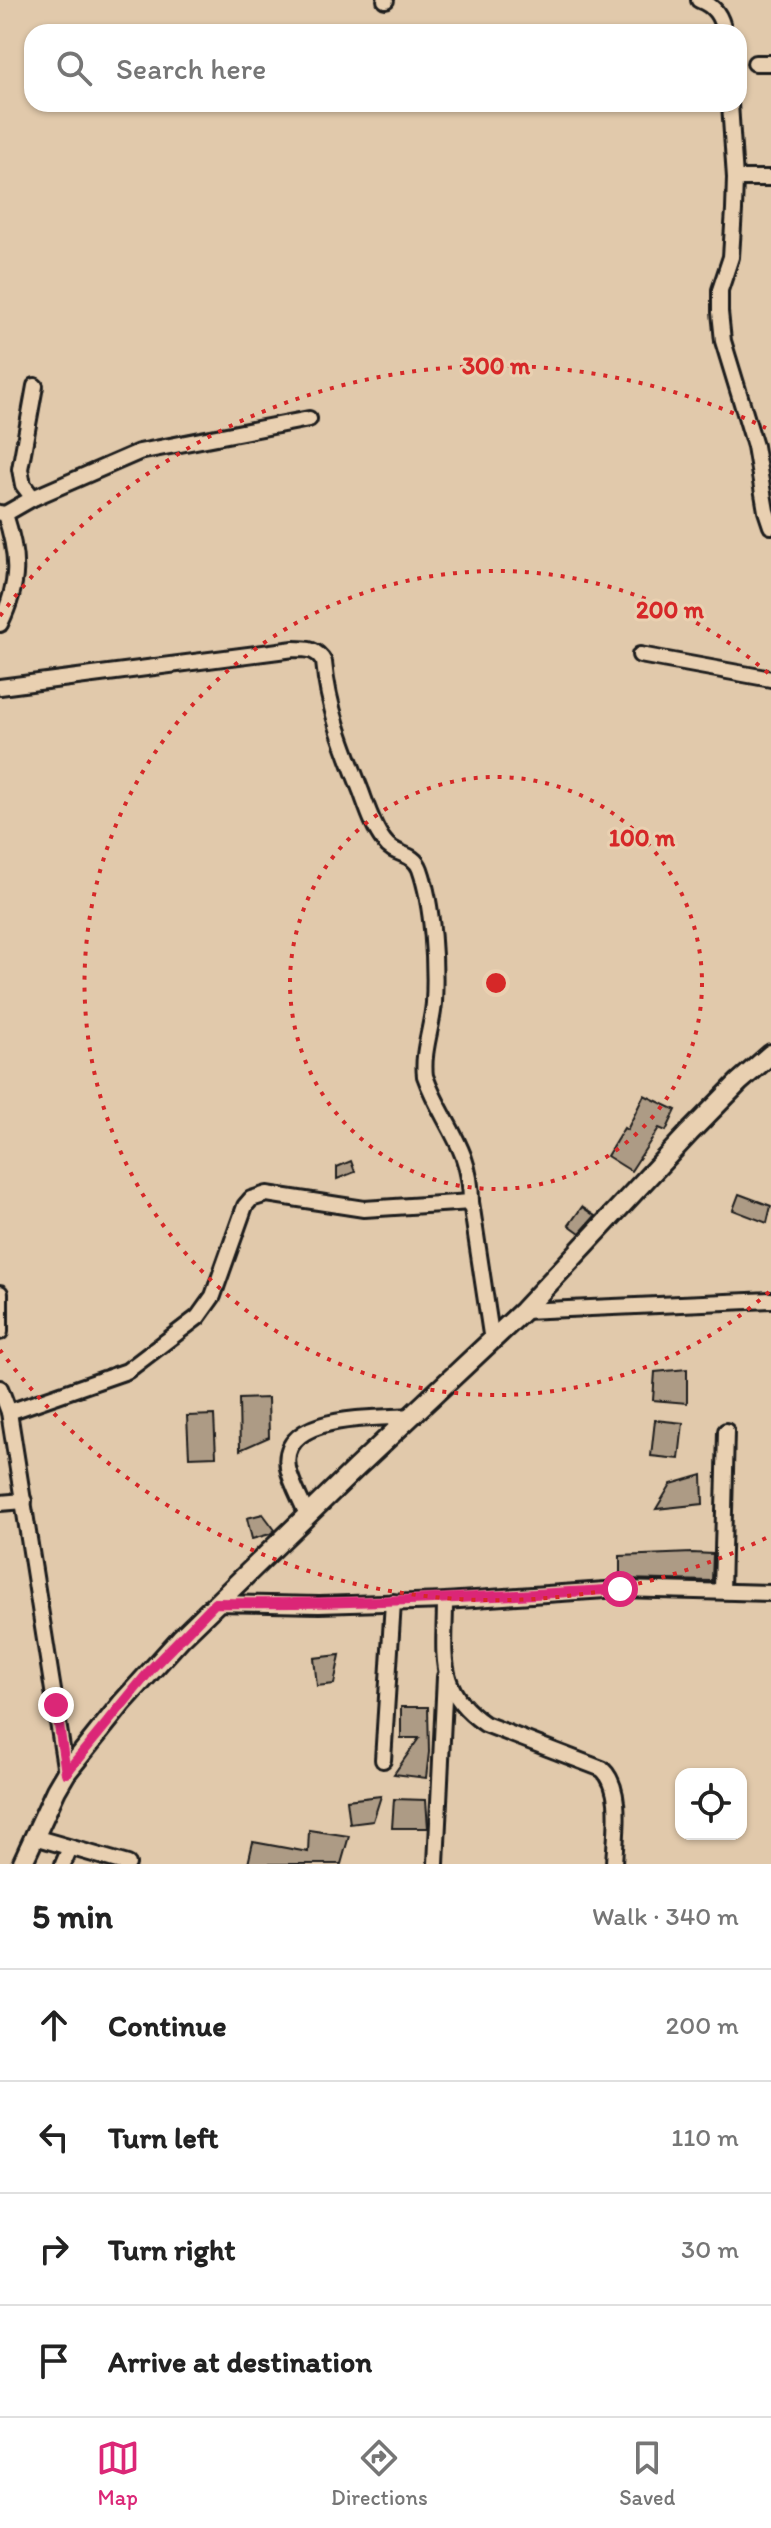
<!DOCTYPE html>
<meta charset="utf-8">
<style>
body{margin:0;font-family:Itim,sans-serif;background:#f2f2f2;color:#222}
.controls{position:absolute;right:24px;bottom:24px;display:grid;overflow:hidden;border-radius:16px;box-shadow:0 2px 6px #0004}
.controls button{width:72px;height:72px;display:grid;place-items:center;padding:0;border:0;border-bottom:2px solid #e0e0e0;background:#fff;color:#222;font:40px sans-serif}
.stop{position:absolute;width:24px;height:24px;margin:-18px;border:6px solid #db2777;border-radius:50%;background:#fff}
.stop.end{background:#db2777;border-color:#fff;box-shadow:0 2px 8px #0008}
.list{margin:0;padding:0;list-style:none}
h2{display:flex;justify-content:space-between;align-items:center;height:104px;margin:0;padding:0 32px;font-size:34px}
h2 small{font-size:26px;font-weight:400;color:#767676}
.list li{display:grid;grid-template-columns:52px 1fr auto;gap:24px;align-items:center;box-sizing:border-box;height:112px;padding:0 32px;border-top:2px solid #e0e0e0}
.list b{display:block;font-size:30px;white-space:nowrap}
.list em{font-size:26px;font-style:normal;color:#767676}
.icon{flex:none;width:44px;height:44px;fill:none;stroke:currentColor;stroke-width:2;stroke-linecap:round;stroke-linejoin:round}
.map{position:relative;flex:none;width:771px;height:1864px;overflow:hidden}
.search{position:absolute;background:#fff;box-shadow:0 2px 6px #0004;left:24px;right:24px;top:24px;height:88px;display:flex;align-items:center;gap:20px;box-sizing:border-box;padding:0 28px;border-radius:24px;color:#767676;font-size:30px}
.sheet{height:552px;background:#fff}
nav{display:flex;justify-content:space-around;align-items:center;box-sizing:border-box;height:112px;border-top:2px solid #e0e0e0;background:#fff;font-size:22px;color:#767676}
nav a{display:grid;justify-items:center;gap:4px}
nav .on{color:#db2777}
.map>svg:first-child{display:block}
.building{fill:#ad9b85;stroke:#1c1c1c;stroke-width:2}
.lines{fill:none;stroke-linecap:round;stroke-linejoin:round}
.minor-casing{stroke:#1c1c1c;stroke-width:20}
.major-casing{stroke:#1c1c1c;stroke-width:24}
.minor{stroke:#e9d0b1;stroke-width:14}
.major{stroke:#e9d0b1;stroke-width:18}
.route{stroke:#db2777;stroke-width:10}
.ring{fill:none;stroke:#d62828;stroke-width:4;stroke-dasharray:4 8}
.centre{fill:#d62828;stroke:#e9d0b1;stroke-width:4}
.ring-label{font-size:24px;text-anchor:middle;font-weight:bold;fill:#d62828;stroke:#e9d0b1;stroke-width:6;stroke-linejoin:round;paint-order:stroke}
</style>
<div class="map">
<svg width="771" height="1864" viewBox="0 0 771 1864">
<rect width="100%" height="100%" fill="#e1c9ab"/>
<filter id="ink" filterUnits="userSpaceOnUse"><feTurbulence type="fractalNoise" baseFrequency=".0125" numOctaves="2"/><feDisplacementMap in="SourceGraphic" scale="16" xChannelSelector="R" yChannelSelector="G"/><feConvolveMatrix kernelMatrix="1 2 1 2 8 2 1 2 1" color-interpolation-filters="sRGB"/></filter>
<g filter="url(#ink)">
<!-- building -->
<g class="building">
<path d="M 644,1095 L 676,1110 L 666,1131 L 659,1128 L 631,1171 L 607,1156 L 624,1128 L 627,1130 Z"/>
<path d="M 351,1161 L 355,1172 L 337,1179 L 337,1167 Z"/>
<path d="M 739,1194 L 771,1206 L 767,1223 L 733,1210 Z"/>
<path d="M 582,1207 L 595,1216 L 580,1233 L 569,1225 Z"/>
<path d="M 687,1369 L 687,1403 L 653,1400 L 655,1372 Z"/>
<path d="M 268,1398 L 269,1437 L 240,1450 L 239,1399 Z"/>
<path d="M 214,1415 L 216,1456 L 189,1457 L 187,1416 Z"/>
<path d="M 655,1420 L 683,1423 L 679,1459 L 651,1456 Z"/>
<path d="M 702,1475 L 703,1504 L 656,1509 L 671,1484 Z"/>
<path d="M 263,1514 L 275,1530 L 270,1534 L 252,1539 L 247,1518 Z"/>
<path d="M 692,1553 L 713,1554 L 712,1581 L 620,1579 L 620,1556 Z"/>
<path d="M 340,1655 L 334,1684 L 317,1686 L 314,1658 Z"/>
<path d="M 401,1707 L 428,1707 L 429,1752 L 426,1778 L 394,1774 L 419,1738 L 401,1738 Z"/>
<path d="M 381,1796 L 373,1821 L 350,1824 L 347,1800 Z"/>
<path d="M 394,1799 L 426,1800 L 428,1828 L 392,1828 Z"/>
<path d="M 309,1830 L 349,1836 L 341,1864 L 248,1864 L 253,1842 L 308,1852 Z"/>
</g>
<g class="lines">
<!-- minor casing -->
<g class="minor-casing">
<g id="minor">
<path d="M 385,0 L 386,0"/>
<path d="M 699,0 C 715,6 721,16 724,32"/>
<path d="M 755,63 L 771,63"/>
<path d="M 730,104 L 735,178 L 734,210 L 731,257 L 720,290 L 720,312 L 723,341 L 755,446 L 766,511 L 771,526"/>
<path d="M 735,178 L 771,178"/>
<path d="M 33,498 L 23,485 L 20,469 L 35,386"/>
<path d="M 0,513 L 5,514 C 19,557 20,583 0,624"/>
<path d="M 5,514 L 33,498 L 139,452 L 309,419"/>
<path d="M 640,655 L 771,679"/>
<path d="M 0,687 L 294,649 C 308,649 317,649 324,662 C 328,708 344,748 361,791 C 367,807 373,827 384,841 C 395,857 413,851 420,869 C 433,906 436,964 434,1003 C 432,1028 422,1051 425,1076 C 442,1124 471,1146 471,1202 L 492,1341"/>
<path d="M 0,1293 L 0,1332"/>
<path d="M 523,1311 L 771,1300"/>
<path d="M 0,1388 L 9,1412 L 66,1773"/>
<path d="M 9,1412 L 127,1371 L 198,1317 L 213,1296 L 245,1206 L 251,1199 L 267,1194 L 364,1209 L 471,1202"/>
<path d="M 0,1503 L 24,1501"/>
<path d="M 307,1515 C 301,1500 291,1483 288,1468 C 278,1413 377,1419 411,1416"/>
<path d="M 722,1591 L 726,1431"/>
<path d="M 445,1601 C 445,1655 435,1690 485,1724 L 602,1769 C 624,1789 615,1836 614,1864"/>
<path d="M 215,1603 L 319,1605 L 445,1601 L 620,1589 L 771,1593"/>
<path d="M 383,1760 L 393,1602"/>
<path d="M 34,1837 L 128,1864"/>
<path d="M 63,1864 L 70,1848"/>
<path d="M 436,1864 L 445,1677"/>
</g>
</g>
<!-- major casing -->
<g class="major-casing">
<path id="major" d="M 22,1864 L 56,1790 L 66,1773 L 122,1703 L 181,1638 L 356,1468 L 523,1311 L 689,1133 L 739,1082 L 771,1054"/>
</g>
<!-- minor -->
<use href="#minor" class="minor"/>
<!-- major -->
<use href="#major" class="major"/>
</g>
</g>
<g class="lines" filter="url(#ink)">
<!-- route -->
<path class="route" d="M 56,1705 L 66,1773 L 152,1668 L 215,1603 C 351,1605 485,1597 620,1589"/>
</g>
<!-- distance rings -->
<g class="ring">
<circle cx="496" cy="983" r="206"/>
<path d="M769 1292A412 412 0 1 1 769 674"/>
<path d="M766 1538A617 617 0 0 1 0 1350M0 616A617 617 0 0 1 766 428"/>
</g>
<circle cx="496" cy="983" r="12" class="centre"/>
<g class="ring-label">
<text x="496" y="374">300 m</text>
<text x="670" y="618">200 m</text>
<text x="642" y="846">100 m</text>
</g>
</svg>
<div class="controls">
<button><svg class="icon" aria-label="locate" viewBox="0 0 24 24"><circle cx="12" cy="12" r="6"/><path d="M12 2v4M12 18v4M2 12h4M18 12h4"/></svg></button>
</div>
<div class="stop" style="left:620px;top:1589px"></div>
<div class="stop end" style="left:56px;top:1705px"></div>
<div class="search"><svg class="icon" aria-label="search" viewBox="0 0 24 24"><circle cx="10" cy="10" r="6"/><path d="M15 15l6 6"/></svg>Search here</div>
</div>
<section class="sheet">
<h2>5 min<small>Walk · 340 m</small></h2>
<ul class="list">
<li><svg class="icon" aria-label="ahead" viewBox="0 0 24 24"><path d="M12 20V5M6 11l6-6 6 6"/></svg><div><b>Continue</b></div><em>200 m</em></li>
<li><svg class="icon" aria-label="left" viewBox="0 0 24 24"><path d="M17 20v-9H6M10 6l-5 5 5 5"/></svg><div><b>Turn left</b></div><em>110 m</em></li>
<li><svg class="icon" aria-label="right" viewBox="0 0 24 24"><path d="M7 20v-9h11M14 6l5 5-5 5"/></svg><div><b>Turn right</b></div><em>30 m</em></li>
<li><svg class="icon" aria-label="arrive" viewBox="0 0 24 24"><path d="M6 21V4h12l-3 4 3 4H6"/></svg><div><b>Arrive at destination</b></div></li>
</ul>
</section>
<nav>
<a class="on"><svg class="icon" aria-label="map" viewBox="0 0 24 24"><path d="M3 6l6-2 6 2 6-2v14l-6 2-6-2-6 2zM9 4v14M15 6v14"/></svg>Map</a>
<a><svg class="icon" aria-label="directions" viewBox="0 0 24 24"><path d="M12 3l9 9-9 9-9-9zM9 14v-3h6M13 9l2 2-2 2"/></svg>Directions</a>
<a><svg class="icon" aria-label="saved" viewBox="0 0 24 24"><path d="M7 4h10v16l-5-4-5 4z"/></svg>Saved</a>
</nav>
